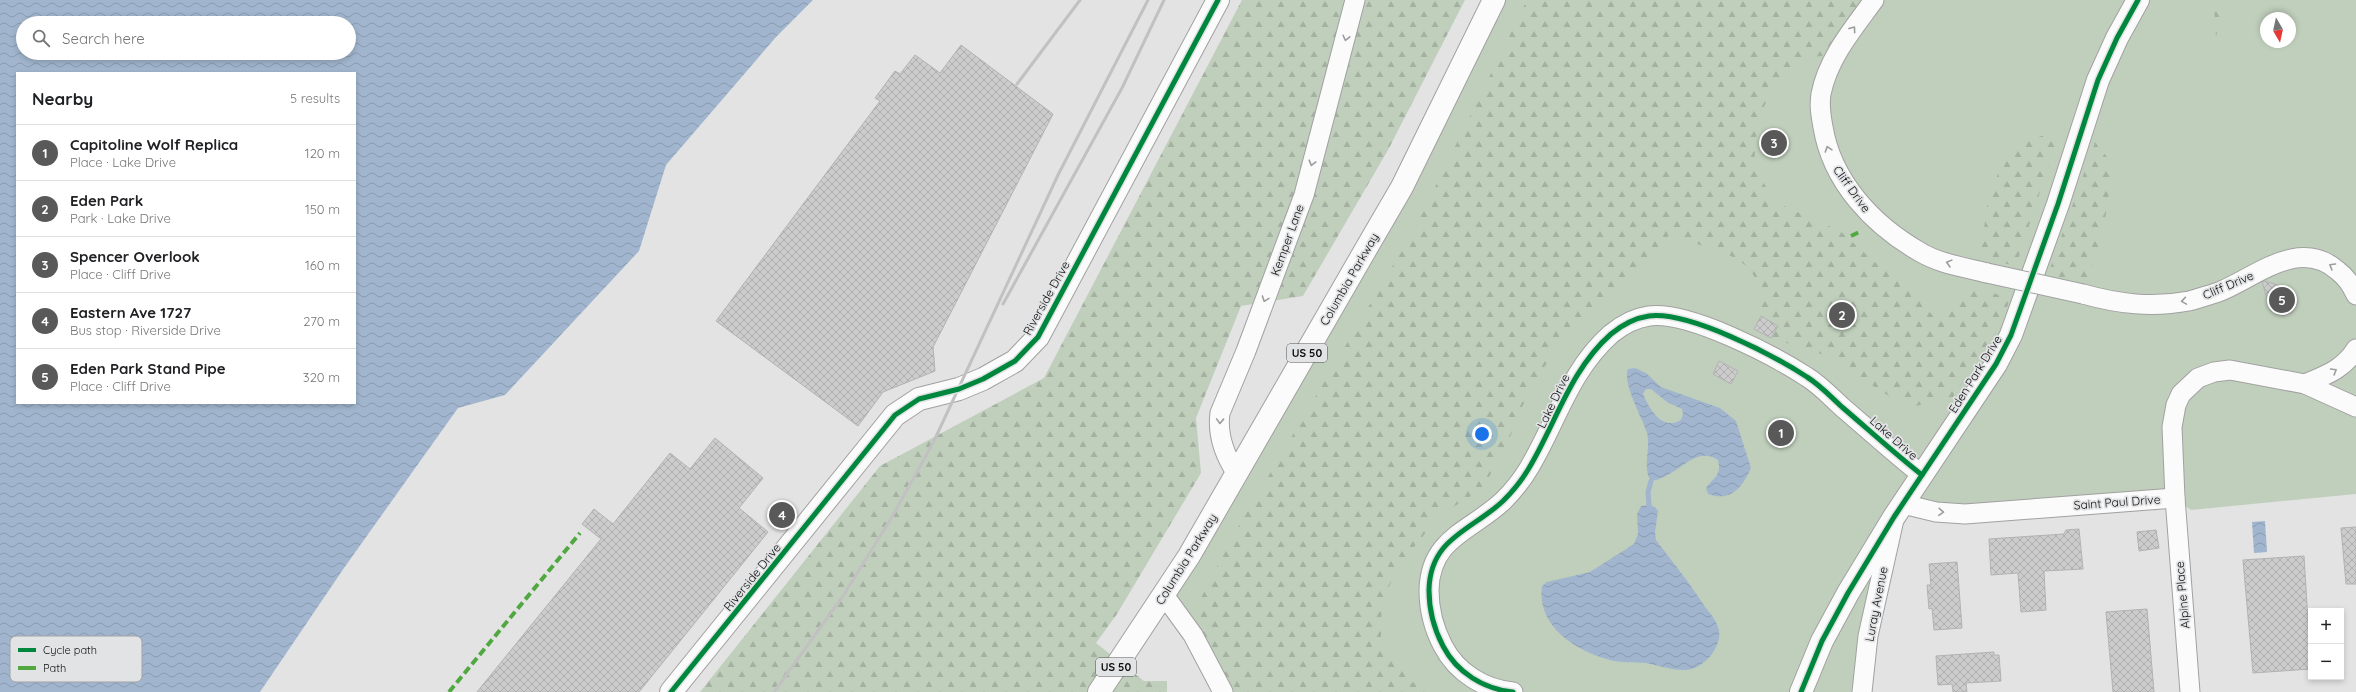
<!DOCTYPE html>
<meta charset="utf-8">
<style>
body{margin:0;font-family:Quicksand,sans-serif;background:#f2f2f2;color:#202124}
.controls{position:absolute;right:12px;bottom:12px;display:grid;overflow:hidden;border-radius:0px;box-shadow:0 2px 6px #0003}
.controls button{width:36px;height:36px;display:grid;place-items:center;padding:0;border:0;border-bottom:1px solid #e0e0e0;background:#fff;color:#202124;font:20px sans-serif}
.compass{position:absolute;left:2260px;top:12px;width:36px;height:36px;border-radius:50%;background:#fff;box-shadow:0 2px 6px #0003;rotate:171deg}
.you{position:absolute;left:1482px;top:434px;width:14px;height:14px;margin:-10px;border:3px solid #fff;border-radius:50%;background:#1a73e8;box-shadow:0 0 0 6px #1a73e833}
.badge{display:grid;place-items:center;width:26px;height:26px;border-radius:50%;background:#59595a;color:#fff;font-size:13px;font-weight:700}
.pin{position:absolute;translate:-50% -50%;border:2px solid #fff;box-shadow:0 1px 4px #0006}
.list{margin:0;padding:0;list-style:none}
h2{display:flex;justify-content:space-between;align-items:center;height:52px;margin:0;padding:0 16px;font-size:17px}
h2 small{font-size:13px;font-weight:400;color:#757577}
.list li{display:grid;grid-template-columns:26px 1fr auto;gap:12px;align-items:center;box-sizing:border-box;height:56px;padding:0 16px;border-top:1px solid #e0e0e0}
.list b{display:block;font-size:15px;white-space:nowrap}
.list p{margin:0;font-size:13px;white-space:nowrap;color:#757577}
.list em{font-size:13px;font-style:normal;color:#757577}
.icon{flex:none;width:22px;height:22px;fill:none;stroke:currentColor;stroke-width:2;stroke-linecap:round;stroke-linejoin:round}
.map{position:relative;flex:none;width:2356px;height:692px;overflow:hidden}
.search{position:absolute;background:#fff;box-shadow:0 2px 6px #0003;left:16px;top:16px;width:340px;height:44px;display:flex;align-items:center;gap:10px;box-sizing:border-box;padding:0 14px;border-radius:22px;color:#757577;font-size:15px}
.panel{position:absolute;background:#fff;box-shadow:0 2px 6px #0003;left:16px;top:72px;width:340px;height:332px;border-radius:0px}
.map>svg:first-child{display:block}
.green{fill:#c0cfbc;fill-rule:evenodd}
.forest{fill:url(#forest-firs)}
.water{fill:url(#water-waves);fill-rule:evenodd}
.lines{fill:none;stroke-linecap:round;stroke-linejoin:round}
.stream{stroke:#a1b6ce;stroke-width:5}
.building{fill:url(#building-cross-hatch);stroke:#b2b2b2}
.street-casing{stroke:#a1a1a1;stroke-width:21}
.secondary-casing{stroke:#a1a1a1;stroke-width:24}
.primary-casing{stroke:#a1a1a1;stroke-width:24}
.highway-casing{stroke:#a1a1a1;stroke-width:24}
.street{stroke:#fbfbfb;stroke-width:19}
.secondary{stroke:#fbfbfb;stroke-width:22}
.primary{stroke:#fbfbfb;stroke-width:22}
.highway{stroke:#fbfbfb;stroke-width:22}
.rail{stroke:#c1c1c1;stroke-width:3}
.street-bridge-casing{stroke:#a1a1a1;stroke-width:21;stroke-linecap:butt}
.street-bridge{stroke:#fbfbfb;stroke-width:19}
.quiet{stroke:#51a841;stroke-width:4;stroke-dasharray:8 4;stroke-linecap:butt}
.cycleway-casing{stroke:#e2e3e5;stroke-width:8}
.cycleway{stroke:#00873e;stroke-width:5}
.oneway{stroke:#9c9c9d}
.labels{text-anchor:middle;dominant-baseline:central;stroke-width:3.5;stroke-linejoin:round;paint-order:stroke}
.shield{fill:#e2e3e5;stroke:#4e4e4f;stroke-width:1}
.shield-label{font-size:11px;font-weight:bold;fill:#0e0e0f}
.street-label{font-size:12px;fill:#0e0e0f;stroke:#e2e3e5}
.key{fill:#e2e3e5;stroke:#a2a3a5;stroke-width:1}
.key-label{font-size:11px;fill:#0e0e0f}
</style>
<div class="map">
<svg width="2356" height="692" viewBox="0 0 2356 692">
<defs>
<pattern id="forest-firs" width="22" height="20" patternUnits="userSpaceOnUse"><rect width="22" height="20" fill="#c0cfbc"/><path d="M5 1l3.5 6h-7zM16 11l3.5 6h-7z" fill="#a4b1a0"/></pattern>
<pattern id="water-waves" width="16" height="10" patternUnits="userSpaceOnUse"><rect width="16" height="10" fill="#a1b6ce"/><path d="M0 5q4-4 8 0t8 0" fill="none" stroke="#899bb0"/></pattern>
<pattern id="building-cross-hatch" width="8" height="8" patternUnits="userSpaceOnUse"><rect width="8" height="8" fill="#cccccd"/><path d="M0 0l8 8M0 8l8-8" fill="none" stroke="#aeaeaf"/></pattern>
</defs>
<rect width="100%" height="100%" fill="#e3e3e4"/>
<!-- green -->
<path class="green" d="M 1494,0 L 2356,0 L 2356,494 L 2191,510 L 2174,498 L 1965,514 L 1900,503 L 1862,692 L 1223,692 L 1164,595 ZM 2266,18 L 2290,18 L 2290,42 L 2266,42 Z"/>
<!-- forest -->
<g class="forest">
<path d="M 1242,0 L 1465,0 L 1388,150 L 1303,296 L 1241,306 L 1196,418 L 1201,473 L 1117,614 L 1096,643 L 1144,681 L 1167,681 L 1167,692 L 700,692 L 880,466 L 1044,378 Z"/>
<path d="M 1527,0 L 1860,0 L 1825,56 L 1806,57 L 1775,81 L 1758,121 L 1754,163 L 1770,195 L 1784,206 L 1840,231 L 1877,264 L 1909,287 L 1938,322 L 1951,307 L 1977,287 L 2010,299 L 2001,324 L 1953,397 L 1908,408 L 1824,355 L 1771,338 L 1778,326 L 1761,316 C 1766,251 1716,253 1669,235 L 1644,267 L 1619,283 L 1585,316 L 1562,342 L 1542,370 L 1523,405 L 1505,449 L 1482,489 L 1439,516 L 1403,561 L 1382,599 L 1381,637 L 1407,677 L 1425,692 L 1223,692 L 1193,635 L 1197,606 L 1230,541 L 1415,228 Z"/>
<path d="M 2216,0 L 2224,0 L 2216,37 L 2214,8 Z"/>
<path d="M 2060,130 L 2016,266 L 1990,260 L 1981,250 L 1988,200 L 2000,168 L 2016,144 Z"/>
<path d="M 2095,142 L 2107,157 L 2111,180 L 2102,240 L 2086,283 L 2048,274 Z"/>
</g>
<!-- water -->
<g class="water">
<path d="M 0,0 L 813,0 L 776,37 L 666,165 L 639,251 L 505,395 L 458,408 L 344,568 L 260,692 L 0,692 ZM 23,23 L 349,23 L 349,53 L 23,53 ZM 17,73 L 355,73 L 355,403 L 17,403 Z"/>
<path d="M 1635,368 L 1646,373 L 1661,387 L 1720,408 L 1736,421 L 1751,468 C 1742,488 1731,502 1708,494 L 1706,488 C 1714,477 1722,475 1718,460 C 1695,444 1677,478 1651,481 C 1642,468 1651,448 1647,433 C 1642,417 1622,383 1628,369 ZM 1646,389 L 1651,389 L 1667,402 L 1682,409 L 1683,414 L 1681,420 C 1662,431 1650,410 1643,394 Z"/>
<path d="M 1649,505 L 1655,507 L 1658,511 L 1655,532 L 1656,540 C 1672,561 1689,582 1703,604 C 1708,611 1715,618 1718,627 C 1724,643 1708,664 1692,669 C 1678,673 1659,665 1645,663 C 1635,662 1624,663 1614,661 C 1579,653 1536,628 1542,586 L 1547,582 L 1590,572 L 1634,544 L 1638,534 L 1637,514 L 1641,506 Z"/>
<path d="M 2265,521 L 2267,552 L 2254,553 L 2252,522 Z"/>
</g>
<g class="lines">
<!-- stream -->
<path class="stream" d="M 1649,505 L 1648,492 L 1651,481"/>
</g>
<!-- building -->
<g class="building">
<path d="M 961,45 L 1053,114 L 933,347 L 935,371 L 883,392 L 858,426 L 716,321 L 880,101 L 875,98 L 895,71 L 900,74 L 915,55 L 940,73 Z"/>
<path d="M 2265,281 L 2292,290 L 2297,299 L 2297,304 L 2292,312 L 2283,316 L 2271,311 L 2262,282 Z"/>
<path d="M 1761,316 L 1778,326 L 1771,338 L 1754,329 Z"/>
<path d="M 1719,361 L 1738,371 L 1731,384 L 1713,374 Z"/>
<path d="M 715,438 L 763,478 L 739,508 L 768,532 L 639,692 L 477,692 L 601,539 L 582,524 L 594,509 L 613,524 L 670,453 L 690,469 Z"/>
<path d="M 2356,527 L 2356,584 L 2346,584 L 2341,528 Z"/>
<path d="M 2079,529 L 2083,569 L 2044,571 L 2046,610 L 2021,612 L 2018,573 L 1991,575 L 1989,539 L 2064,534 L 2066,530 Z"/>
<path d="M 2156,530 L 2159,548 L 2139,551 L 2137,532 Z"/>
<path d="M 2304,556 L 2311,669 L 2253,673 L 2243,560 Z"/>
<path d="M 1957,562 L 1962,628 L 1934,630 L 1932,608 L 1929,609 L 1927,585 L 1931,585 L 1929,564 Z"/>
<path d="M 2147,609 L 2154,692 L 2113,692 L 2106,612 Z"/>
<path d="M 1994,652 L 1994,655 L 1999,655 L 2001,681 L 1966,683 L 1967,692 L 1953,692 L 1952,684 L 1938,685 L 1936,656 Z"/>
</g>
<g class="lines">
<!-- street casing -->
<g class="street-casing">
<g id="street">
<path d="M 1874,0 C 1853,29 1828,58 1821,94 C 1819,106 1821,116 1823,127 C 1832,182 1873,225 1920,252 C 1940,264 1964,267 1987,273"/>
<path d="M 2083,294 C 2119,304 2152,308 2189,301 C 2199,298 2211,295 2221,291 C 2257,276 2300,237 2338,271 C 2346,277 2352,286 2356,295"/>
<path d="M 2305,384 C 2326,375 2344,369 2356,349"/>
<path d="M 1237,474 C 1225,456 1217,435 1220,413 L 1246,351 L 1304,195 L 1355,0"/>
<path d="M 1903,504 L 1936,512 L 1965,514 L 2175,498"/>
<path d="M 1164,595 L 1193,635 L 1223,692"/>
<path d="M 1513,692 C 1484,689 1457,673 1443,646 C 1434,629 1429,610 1429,590 C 1430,538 1471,531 1503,501 C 1512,492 1522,480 1529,468 C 1556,423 1570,370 1611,334 C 1622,325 1635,318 1649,316 C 1689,311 1773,355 1807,377 C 1820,385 1831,397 1842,407 C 1869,430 1894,453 1922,475"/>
<path d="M 1862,692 L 1868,636 L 1893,524"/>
<path d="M 2190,692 L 2175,498 L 2172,427 L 2176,405 L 2181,394 L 2198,378 L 2214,372 L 2230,370 L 2305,384 L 2356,407"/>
</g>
</g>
<!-- secondary casing -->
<g class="secondary-casing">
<path id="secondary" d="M 1801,692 L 1822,641 L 1848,593 L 1894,517 L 1996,364 L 2011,335 L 2058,204 L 2098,80 L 2117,38 L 2138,0"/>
</g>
<!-- primary casing -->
<g class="primary-casing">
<path id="primary" d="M 671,692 L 895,415 L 919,399 L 959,389 L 983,379 L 1015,361 L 1038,337 L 1218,0"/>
</g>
<!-- highway casing -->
<g class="highway-casing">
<path id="highway" d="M 1099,692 L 1189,556 L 1370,242 L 1402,187 L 1494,0"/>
</g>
<!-- street -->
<use href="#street" class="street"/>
<!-- secondary -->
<use href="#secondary" class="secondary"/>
<!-- primary -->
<use href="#primary" class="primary"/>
<!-- highway -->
<use href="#highway" class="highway"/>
<!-- rail -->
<g class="rail">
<path d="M 1017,84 L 1080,0"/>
<path d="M 1003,304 L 1122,88 L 1164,0"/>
<path d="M 774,692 L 843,596 L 892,517 L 933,443 L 1058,175 L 1148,0"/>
</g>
<!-- street-bridge casing -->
<g class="street-bridge-casing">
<path id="street-bridge" d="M 1987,273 L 2083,294"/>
</g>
<!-- street-bridge -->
<use href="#street-bridge" class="street-bridge"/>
<!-- quiet -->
<g class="quiet">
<path d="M 1851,236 L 1861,231"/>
<path d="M 449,692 L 580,533"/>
</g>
<!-- cycleway casing -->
<g class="cycleway-casing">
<g id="cycleway">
<path d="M 671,692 L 895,415 L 919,399 L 959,389 L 983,379 L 1015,361 L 1038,337 L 1218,0"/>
<path d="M 1513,692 C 1484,689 1457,673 1443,646 C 1434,629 1429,610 1429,590 C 1430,538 1471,531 1503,501 C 1512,492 1522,480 1529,468 C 1556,423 1570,370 1611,334 C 1622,325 1635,318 1649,316 C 1689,311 1773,355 1807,377 C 1820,385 1831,397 1842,407 C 1869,430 1894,453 1922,475"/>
<path d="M 1801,692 L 1822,641 L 1848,593 L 1894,517 L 1996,364 L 2011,335 L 2058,204 L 2098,80 L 2117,38 L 2138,0"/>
</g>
</g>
<!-- cycleway -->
<use href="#cycleway" class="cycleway"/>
</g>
<!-- one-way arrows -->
<defs><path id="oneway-chevron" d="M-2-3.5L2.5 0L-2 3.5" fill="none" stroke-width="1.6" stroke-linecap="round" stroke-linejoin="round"/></defs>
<g class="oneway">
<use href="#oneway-chevron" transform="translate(1853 29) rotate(-54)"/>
<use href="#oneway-chevron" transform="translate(1346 38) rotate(104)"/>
<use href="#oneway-chevron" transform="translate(1828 149) rotate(-108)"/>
<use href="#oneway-chevron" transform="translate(1312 163) rotate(105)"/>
<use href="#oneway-chevron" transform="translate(1949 263) rotate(-165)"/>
<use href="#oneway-chevron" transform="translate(2332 266) rotate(-149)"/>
<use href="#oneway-chevron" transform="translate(1265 299) rotate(110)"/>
<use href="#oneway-chevron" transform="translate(2184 301) rotate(171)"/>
<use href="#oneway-chevron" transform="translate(2334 371) rotate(-31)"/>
<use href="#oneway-chevron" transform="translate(1220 421) rotate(92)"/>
<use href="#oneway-chevron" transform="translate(1941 512) rotate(4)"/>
</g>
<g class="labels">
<!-- shield labels -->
<g class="shield">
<rect x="1287" y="344" width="40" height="18" rx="3"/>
<rect x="1096" y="658" width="40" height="18" rx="3"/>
</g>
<g class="shield-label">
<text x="1307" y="353">US 50</text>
<text x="1116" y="667">US 50</text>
</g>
<!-- street labels -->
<g class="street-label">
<text transform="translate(1852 189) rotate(54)">Cliff Drive</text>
<text transform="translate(1287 240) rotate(-70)">Kemper Lane</text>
<text transform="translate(1349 279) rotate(-60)">Columbia Parkway</text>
<text transform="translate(2228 285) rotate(-23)">Cliff Drive</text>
<text transform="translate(1046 298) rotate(-61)">Riverside Drive</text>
<text transform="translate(1975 374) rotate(-58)">Eden Park Drive</text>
<text transform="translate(1553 401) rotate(-64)">Lake Drive</text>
<text transform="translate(1894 438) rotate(41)">Lake Drive</text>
<text transform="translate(2117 502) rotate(-4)">Saint Paul Drive</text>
<text transform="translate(1186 559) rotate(-58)">Columbia Parkway</text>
<text transform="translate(752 577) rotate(-51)">Riverside Drive</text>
<text transform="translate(2182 595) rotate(-95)">Alpine Place</text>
<text transform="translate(1876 604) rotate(-79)">Luray Avenue</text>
</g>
</g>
<!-- legend -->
<rect x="10" y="636" width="132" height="46" rx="6" class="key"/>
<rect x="18" y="648" width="18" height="4" fill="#00873e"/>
<rect x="18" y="666" width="18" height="4" fill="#51a841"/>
<g class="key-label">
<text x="43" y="654">Cycle path</text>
<text x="43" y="672">Path</text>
</g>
</svg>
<div class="controls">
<button>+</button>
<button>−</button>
</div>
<svg class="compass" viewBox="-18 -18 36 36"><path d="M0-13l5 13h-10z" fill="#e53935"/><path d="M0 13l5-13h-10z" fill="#757577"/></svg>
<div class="you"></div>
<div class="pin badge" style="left:1781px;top:433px">1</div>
<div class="pin badge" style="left:1842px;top:315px">2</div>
<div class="pin badge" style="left:1774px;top:143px">3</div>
<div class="pin badge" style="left:782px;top:515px">4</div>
<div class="pin badge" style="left:2282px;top:300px">5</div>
<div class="search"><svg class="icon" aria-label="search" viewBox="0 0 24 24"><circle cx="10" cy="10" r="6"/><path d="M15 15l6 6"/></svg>Search here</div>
<section class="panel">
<h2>Nearby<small>5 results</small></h2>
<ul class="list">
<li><span class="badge">1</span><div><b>Capitoline Wolf Replica</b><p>Place · Lake Drive</p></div><em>120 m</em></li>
<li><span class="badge">2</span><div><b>Eden Park</b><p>Park · Lake Drive</p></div><em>150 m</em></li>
<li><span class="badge">3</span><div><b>Spencer Overlook</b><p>Place · Cliff Drive</p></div><em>160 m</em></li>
<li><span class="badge">4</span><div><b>Eastern Ave 1727</b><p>Bus stop · Riverside Drive</p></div><em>270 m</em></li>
<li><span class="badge">5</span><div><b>Eden Park Stand Pipe</b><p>Place · Cliff Drive</p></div><em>320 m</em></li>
</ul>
</section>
</div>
